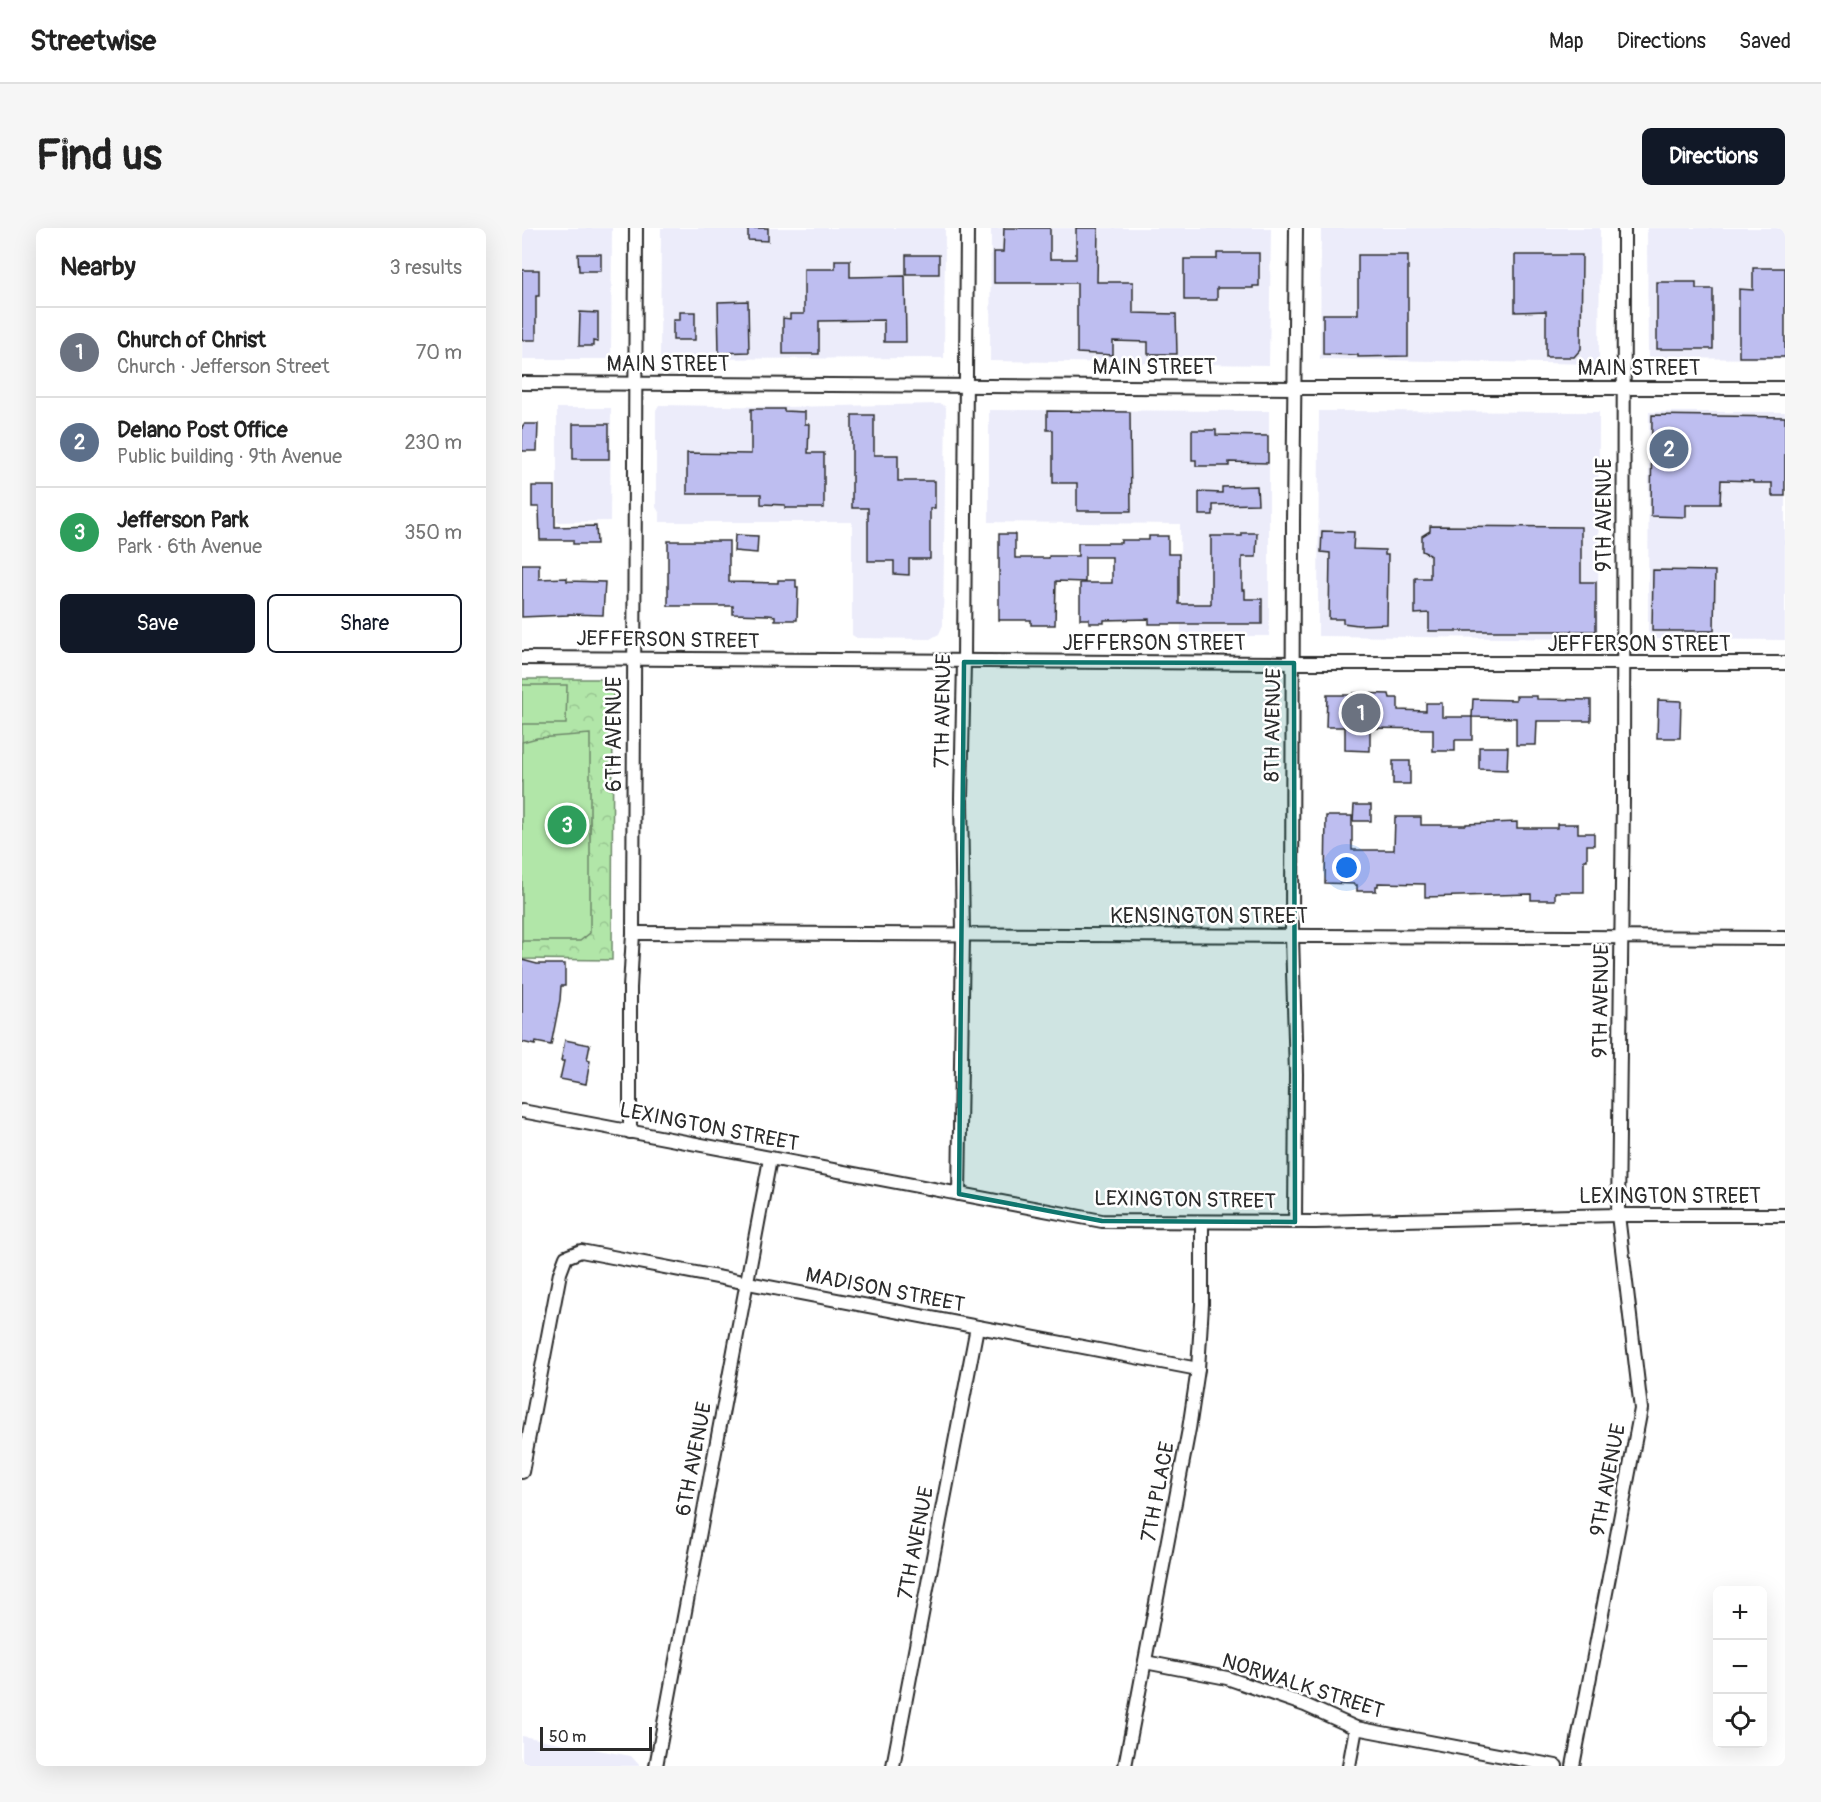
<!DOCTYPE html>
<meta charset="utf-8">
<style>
body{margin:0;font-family:Pangolin,sans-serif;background:#f6f6f6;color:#222}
.controls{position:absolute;right:18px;bottom:18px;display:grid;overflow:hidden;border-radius:9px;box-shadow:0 6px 24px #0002}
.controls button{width:54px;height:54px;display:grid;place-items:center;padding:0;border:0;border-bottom:2px solid #e0e0e0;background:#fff;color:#222;font:30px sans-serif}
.scale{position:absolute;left:18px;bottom:15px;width:112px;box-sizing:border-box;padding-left:6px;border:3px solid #2b2b2b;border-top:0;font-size:16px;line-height:21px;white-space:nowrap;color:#2b2b2b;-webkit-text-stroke:4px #fff;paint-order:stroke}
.you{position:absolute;left:825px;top:640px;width:21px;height:21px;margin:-15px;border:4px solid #fff;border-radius:50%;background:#1a73e8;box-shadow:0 0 0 9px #1a73e833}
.badge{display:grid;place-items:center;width:39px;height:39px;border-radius:50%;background:#111827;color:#fff;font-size:20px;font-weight:700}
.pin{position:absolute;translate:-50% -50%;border:3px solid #fff;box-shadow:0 2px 6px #0006}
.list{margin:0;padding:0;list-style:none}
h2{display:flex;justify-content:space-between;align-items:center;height:78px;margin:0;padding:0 24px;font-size:26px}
h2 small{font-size:20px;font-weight:400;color:#767676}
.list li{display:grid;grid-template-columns:39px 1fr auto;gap:18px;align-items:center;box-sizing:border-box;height:90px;padding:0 24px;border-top:2px solid #e0e0e0}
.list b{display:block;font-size:22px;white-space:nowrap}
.list p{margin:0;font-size:20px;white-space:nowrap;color:#767676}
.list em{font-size:20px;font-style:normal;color:#767676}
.actions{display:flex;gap:12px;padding:18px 24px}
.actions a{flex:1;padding:14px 0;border:2px solid #111827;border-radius:9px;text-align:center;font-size:21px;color:#111827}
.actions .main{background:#111827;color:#fff}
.icon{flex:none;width:33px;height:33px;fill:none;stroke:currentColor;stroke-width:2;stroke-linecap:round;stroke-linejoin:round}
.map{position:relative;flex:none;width:1263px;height:1538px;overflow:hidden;border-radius:9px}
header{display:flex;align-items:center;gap:36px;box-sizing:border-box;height:84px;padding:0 30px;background:#fff;border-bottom:2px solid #e0e0e0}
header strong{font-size:28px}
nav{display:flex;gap:33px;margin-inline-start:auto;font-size:21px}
.intro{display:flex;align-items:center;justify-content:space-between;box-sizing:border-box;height:144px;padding:0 36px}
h1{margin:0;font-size:42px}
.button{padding:15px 27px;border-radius:9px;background:#111827;color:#fff;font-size:21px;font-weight:700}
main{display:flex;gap:36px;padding:0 36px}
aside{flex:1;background:#fff;border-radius:9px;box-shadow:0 6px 24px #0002}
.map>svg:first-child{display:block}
.built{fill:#ececfa}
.park{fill:url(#park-crowns);stroke:#6e886a;stroke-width:1.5}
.pitch{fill:#b1e6a8;stroke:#6e886a;stroke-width:1.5}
.building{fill:#bebef0;stroke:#2b2b2b;stroke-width:1.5}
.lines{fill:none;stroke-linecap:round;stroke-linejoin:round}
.street-casing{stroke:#2b2b2b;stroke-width:16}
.street{stroke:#fff;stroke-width:12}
.marked{fill:#0f766e;fill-opacity:0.2;stroke:#0f766e;stroke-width:4.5;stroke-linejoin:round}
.labels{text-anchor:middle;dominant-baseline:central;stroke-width:5;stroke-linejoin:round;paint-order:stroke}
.street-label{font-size:21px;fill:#2b2b2b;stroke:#fff}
</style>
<header>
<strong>Streetwise</strong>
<nav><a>Map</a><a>Directions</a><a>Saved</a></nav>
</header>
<div class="intro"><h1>Find us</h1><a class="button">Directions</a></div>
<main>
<aside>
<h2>Nearby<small>3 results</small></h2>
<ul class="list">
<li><span class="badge" style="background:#6b7280">1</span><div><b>Church of Christ</b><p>Church · Jefferson Street</p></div><em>70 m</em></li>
<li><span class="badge" style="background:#5c6f8a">2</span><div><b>Delano Post Office</b><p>Public building · 9th Avenue</p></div><em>230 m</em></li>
<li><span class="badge" style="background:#2e9e5b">3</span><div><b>Jefferson Park</b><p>Park · 6th Avenue</p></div><em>350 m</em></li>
</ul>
<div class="actions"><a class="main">Save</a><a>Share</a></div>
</aside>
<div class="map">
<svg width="1263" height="1538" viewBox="0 0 1263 1538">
<defs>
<pattern id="park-crowns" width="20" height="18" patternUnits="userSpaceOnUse" patternTransform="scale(1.5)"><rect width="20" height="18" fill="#b1e6a8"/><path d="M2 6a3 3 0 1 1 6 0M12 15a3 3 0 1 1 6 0" fill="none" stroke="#98c591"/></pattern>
</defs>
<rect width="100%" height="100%" fill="#fff"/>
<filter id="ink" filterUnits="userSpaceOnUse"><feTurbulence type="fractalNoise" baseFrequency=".0167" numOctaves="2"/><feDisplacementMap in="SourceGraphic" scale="12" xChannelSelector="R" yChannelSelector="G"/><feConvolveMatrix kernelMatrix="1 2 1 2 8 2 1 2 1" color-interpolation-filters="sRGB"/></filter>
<g filter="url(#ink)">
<!-- built -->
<g class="built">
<path d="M 0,0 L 90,0 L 89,131 L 0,131 Z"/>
<path d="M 139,0 L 423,0 L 422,130 L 138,131 Z"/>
<path d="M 469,0 L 749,0 L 747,137 L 468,133 Z"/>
<path d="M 799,0 L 1078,0 L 1077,136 L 798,131 Z"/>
<path d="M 1125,0 L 1263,0 L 1263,131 L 1126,130 Z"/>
<path d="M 137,177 L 261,179 L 419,176 L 424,179 L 421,397 L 417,406 L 408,411 L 335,410 L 330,407 L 330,294 L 138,294 L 138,286 L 134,279 L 134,182 Z"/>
<path d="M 35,180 L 89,180 L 88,293 L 35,294 Z"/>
<path d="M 467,182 L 747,183 L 747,408 L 659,408 L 658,296 L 467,294 Z"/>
<path d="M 797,183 L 1077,184 L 1076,411 L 796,408 Z"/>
<path d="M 1127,184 L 1263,184 L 1263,412 L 1133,411 L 1128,407 L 1126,403 Z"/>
<path d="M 0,1508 L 109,1528 L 118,1538 L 0,1538 Z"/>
</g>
<!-- park -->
<path class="park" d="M 0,451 L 79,451 L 88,454 L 91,459 L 90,732 L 0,731 Z"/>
<!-- pitch -->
<g class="pitch">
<path d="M 0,457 L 45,457 L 44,496 L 0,496 Z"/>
<path d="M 68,506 L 68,705 L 58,713 L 0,713 L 0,514 L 15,510 Z"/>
</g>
<!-- building -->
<g class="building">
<path d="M 226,0 L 246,0 L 246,13 L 226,12 Z"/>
<path d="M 482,0 L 528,0 L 528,31 L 554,31 L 554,0 L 576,0 L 575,54 L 611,54 L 611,85 L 654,86 L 655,126 L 626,126 L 626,114 L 591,113 L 591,127 L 555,125 L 555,55 L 472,55 L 472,24 L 481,24 Z"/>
<path d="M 695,25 L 737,25 L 737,58 L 731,58 L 731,60 L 695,60 L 695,72 L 662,72 L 662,31 L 695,31 Z"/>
<path d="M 56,26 L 79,26 L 79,43 L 57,43 Z"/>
<rect x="384" y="27" width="33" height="19"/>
<path d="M 836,27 L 886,27 L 886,128 L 836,129 L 836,127 L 801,126 L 801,86 L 836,86 Z"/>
<path d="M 993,27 L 1060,27 L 1059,121 L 1052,129 L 1024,129 L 1024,83 L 993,84 Z"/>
<path d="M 313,32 L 328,32 L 328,49 L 383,48 L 384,114 L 362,114 L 362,92 L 297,93 L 297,126 L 261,126 L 261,90 L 268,91 L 268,86 L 282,86 L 282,41 L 313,41 Z"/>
<path d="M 1231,40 L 1263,40 L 1263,129 L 1217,129 L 1217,61 L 1231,62 Z"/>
<path d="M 0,42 L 17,42 L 17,68 L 14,68 L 14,112 L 0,112 Z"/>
<path d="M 1135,54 L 1174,54 L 1174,61 L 1191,61 L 1191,121 L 1135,121 Z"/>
<path d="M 226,73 L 227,124 L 197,125 L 196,74 Z"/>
<path d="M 58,84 L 76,85 L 76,114 L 71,113 L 71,118 L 57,118 Z"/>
<path d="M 158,84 L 173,84 L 173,112 L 151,112 L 151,92 L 158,92 Z"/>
<path d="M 229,181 L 262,181 L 262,183 L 283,184 L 283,196 L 287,196 L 286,225 L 302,225 L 302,280 L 263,280 L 263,277 L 239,276 L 239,266 L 165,266 L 165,225 L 229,226 Z"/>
<path d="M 525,183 L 608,184 L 609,283 L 555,283 L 555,255 L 531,255 L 531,202 L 525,202 Z"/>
<path d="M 330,187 L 352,187 L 352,227 L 376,227 L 376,253 L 413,253 L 413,280 L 408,280 L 408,331 L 387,331 L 387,347 L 372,346 L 372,333 L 346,333 L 346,280 L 330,280 Z"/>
<path d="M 1130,187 L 1263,189 L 1263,268 L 1250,268 L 1250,255 L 1231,255 L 1231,253 L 1199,252 L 1198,276 L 1164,276 L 1164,289 L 1129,288 Z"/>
<path d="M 2,196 L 16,196 L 15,223 L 0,223 L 0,199 Z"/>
<rect x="51" y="196" width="36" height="35"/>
<path d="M 670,202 L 694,202 L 694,207 L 746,208 L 746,235 L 707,234 L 707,238 L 674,238 L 674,232 L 670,232 Z"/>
<path d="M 10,258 L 33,258 L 33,299 L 74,298 L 75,316 L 51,316 L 51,312 L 18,312 L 17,279 L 10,279 Z"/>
<path d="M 735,258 L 736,276 L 691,277 L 691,287 L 677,287 L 677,264 L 700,265 L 700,259 Z"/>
<path d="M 908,298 L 1059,299 L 1059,354 L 1074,354 L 1074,403 L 907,403 L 907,385 L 893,386 L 893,350 L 908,350 L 908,327 L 900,323 L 900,308 L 908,303 Z"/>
<path d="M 800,303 L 832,304 L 831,321 L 863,322 L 863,327 L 866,327 L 865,396 L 836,397 L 821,395 L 821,391 L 807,391 L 808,325 L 799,324 Z"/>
<path d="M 720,305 L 735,305 L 734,329 L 720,329 L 720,362 L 723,362 L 723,371 L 740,371 L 740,396 L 627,396 L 627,391 L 582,392 L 582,395 L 567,395 L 567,391 L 558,391 L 558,355 L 590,355 L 590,329 L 563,329 L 563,354 L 534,353 L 533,397 L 509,397 L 509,392 L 477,392 L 477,306 L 493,306 L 493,330 L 527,330 L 527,328 L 556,328 L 556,315 L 599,315 L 599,312 L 627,312 L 627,308 L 646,308 L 646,326 L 657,326 L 657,376 L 689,376 L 689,308 L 720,308 Z"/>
<path d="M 213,307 L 236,308 L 235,325 L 212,323 Z"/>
<path d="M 146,313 L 207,313 L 207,354 L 256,355 L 256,352 L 274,352 L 274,359 L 276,359 L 275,392 L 253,392 L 253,388 L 246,387 L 211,386 L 211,378 L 146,378 Z"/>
<path d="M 0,336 L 17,336 L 17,351 L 45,350 L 45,353 L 83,354 L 81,387 L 46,386 L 46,387 L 0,389 Z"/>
<path d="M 1131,342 L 1193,343 L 1192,403 L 1130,403 Z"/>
<path d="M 831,465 L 867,466 L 868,470 L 876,470 L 876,482 L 904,483 L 904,475 L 920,475 L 920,489 L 950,489 L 950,512 L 933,512 L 933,523 L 911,523 L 911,501 L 848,500 L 848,523 L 823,522 L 823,499 L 804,499 L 805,467 L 831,467 Z"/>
<path d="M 994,468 L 1015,468 L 1015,471 L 1069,472 L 1069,493 L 1015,493 L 1014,517 L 994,517 L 994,490 L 950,489 L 951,471 L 994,472 Z"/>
<path d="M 1136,472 L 1159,473 L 1158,510 L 1135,510 Z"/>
<path d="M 957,519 L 986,519 L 985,542 L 957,541 Z"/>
<rect x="871" y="533" width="17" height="23"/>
<path d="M 832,577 L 849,577 L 849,593 L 831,593 Z"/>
<path d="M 804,588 L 830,588 L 830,622 L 872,622 L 873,589 L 899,589 L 899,597 L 944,597 L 944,596 L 995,594 L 995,600 L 1035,600 L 1035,596 L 1056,596 L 1056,605 L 1072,605 L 1072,617 L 1065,617 L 1065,632 L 1062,632 L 1062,664 L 1033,664 L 1033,672 L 1009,672 L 1009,666 L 903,669 L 903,656 L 856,655 L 856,658 L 854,658 L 854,663 L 835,663 L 835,657 L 832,657 L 832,656 L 803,655 Z"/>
<path d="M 0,732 L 15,736 L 43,736 L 43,758 L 39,758 L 38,772 L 29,817 L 14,814 L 13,817 L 0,814 Z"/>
<path d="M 43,812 L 68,817 L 65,832 L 68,833 L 64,856 L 38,851 L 42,833 L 39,833 Z"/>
</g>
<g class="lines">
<!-- street casing -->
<g class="street-casing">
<g id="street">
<path d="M 0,155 L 773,160 L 1263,160"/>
<path d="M 0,430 L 772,435 L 1263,435"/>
<path d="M 111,705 L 1263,710"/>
<path d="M 0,883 L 580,993 L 793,994 L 1096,987 L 1263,987"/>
<path d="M 108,904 L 108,760 L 111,705 L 114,0"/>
<path d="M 437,966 L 441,707 L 439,570 L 442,434 L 445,0"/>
<path d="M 773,994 L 774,846 L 770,708 L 771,294 L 774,0"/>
<path d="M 0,1244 L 38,1045 L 44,1029 L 59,1023 L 676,1141"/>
<path d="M 623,1434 L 705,1450 L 783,1477 L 834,1500 L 1034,1538"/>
<path d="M 134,1538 L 248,931"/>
<path d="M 371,1538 L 455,1099"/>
<path d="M 603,1538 L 667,1201 L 676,1141 L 680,1076 L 680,994"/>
<path d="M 827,1538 L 834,1500"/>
<path d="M 1051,1538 L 1119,1181 L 1096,987 L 1101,571 L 1102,0"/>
</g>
</g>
<!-- street -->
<use href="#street" class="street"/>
</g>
</g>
<!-- marked area -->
<path class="marked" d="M 442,434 L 772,435 L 773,994 L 580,993 L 437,966 Z"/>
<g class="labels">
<!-- street labels -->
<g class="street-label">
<text x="146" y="136">MAIN STREET</text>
<text x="632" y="139">MAIN STREET</text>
<text x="1117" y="140">MAIN STREET</text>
<text transform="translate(1082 287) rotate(-90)">9TH AVENUE</text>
<text transform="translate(146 412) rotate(1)">JEFFERSON STREET</text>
<text x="632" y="415">JEFFERSON STREET</text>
<text x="1117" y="416">JEFFERSON STREET</text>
<text transform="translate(421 483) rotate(-89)">7TH AVENUE</text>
<text transform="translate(751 497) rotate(-89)">8TH AVENUE</text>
<text transform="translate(92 506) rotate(-90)">6TH AVENUE</text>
<text x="687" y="688">KENSINGTON STREET</text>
<text transform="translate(1079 773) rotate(-89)">9TH AVENUE</text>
<text transform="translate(187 899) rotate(11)">LEXINGTON STREET</text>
<text x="1148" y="968">LEXINGTON STREET</text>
<text transform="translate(663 972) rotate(1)">LEXINGTON STREET</text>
<text transform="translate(363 1062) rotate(11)">MADISON STREET</text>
<text transform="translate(172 1231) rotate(-79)">6TH AVENUE</text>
<text transform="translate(1086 1252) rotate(-79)">9TH AVENUE</text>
<text transform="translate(636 1264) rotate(-79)">7TH PLACE</text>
<text transform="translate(394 1315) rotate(-79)">7TH AVENUE</text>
<text transform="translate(781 1458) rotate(18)">NORWALK STREET</text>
</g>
</g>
</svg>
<div class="controls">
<button>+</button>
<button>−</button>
<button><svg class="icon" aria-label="locate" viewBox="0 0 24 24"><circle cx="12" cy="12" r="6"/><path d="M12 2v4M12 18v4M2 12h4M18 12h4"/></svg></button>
</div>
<div class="scale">50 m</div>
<div class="you"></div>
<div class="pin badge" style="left:839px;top:485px;background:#6b7280">1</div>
<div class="pin badge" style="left:1147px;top:221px;background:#5c6f8a">2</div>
<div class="pin badge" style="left:45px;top:597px;background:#2e9e5b">3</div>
</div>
</main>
